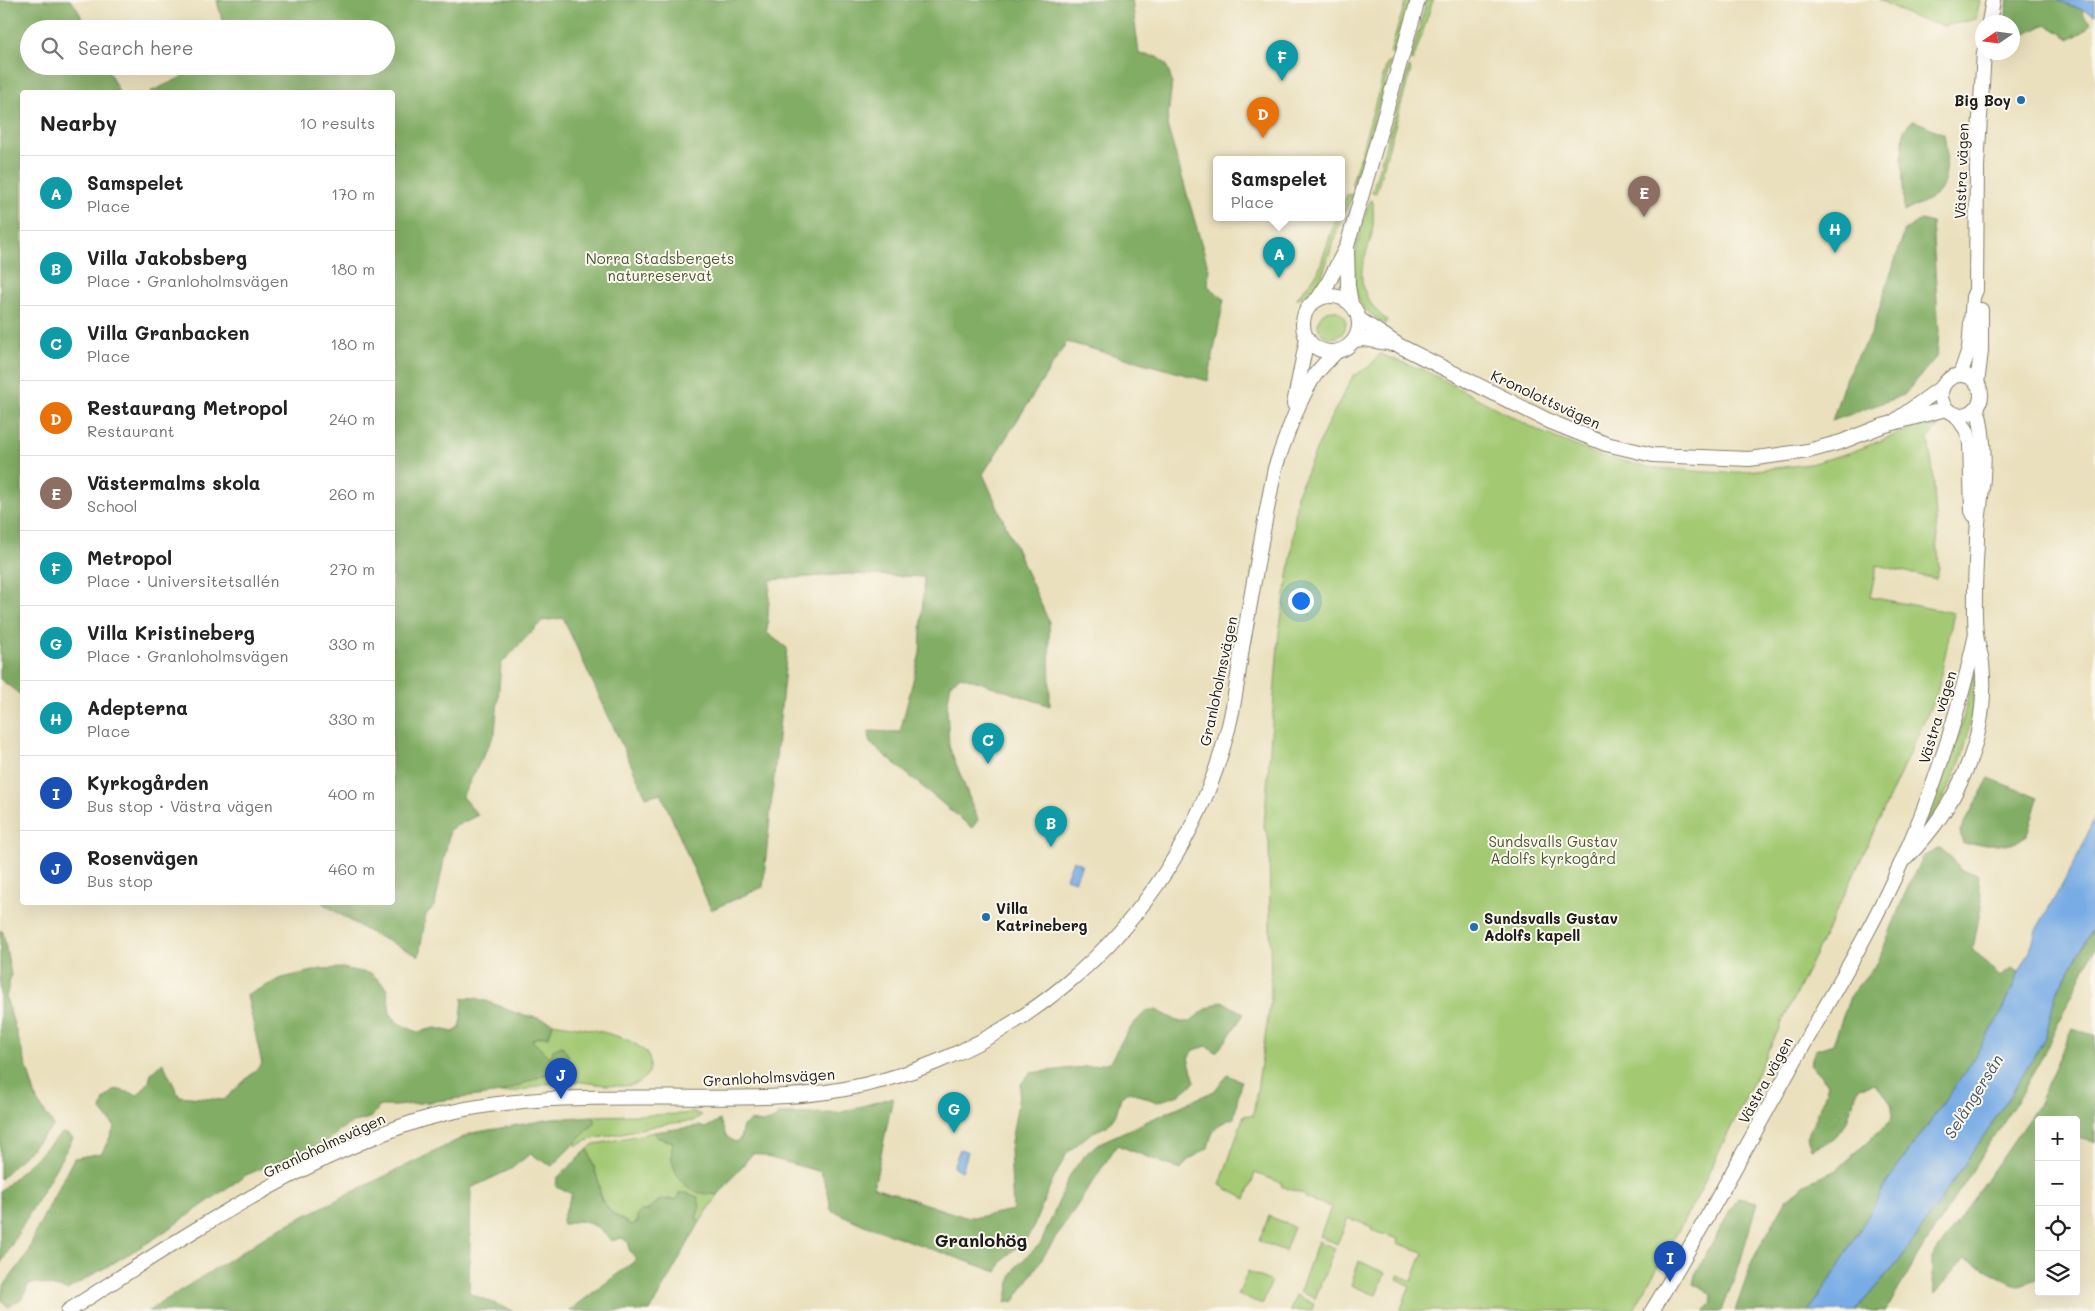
<!DOCTYPE html>
<meta charset="utf-8">
<style>
body{margin:0;font-family:Mali,sans-serif;background:#f6f6f6;color:#222}
.controls{position:absolute;right:15px;bottom:15px;display:grid;overflow:hidden;border-radius:5px;box-shadow:0 5px 20px #0002}
.controls button{width:45px;height:45px;display:grid;place-items:center;padding:0;border:0;border-bottom:1px solid #e0e0e0;background:#fff;color:#222;font:25px sans-serif}
.compass{position:absolute;left:1975px;top:15px;width:45px;height:45px;border-radius:50%;background:#fff;box-shadow:0 5px 20px #0002;rotate:257deg}
.you{position:absolute;left:1300px;top:600px;width:18px;height:18px;margin:-12px;border:4px solid #fff;border-radius:50%;background:#1a73e8;box-shadow:0 0 0 8px #1a73e833}
.badge{display:grid;place-items:center;width:32px;height:32px;border-radius:50%;background:#2563eb;color:#fff;font-size:16px;font-weight:700}
.pin{position:absolute;translate:-50% -41px;filter:drop-shadow(0 1px 2px #0008)}
.pin::after{content:'';position:absolute;top:26px;width:18px;height:15px;background:inherit;clip-path:polygon(0 0,100% 0,50% 100%)}
.popup{position:absolute;left:1213px;top:156px;width:132px;height:65px;box-sizing:border-box;display:grid;place-content:center;border-radius:5px;background:#fff;filter:drop-shadow(0 1px 4px #0005);font-size:16px;white-space:nowrap;color:#767676}
.popup b{font-size:19px;color:#222}
.popup::after{content:'';position:absolute;left:50%;top:100%;margin-left:-10px;border:10px solid transparent;border-top-color:#fff}
.list{margin:0;padding:0;list-style:none}
h2{display:flex;justify-content:space-between;align-items:center;height:65px;margin:0;padding:0 20px;font-size:21px}
h2 small{font-size:16px;font-weight:400;color:#767676}
.list li{display:grid;grid-template-columns:32px 1fr auto;gap:15px;align-items:center;box-sizing:border-box;height:75px;padding:0 20px;border-top:1px solid #e0e0e0}
.list b{display:block;font-size:19px;white-space:nowrap}
.list p{margin:0;font-size:16px;white-space:nowrap;color:#767676}
.list em{font-size:16px;font-style:normal;color:#767676}
.icon{flex:none;width:28px;height:28px;fill:none;stroke:currentColor;stroke-width:2;stroke-linecap:round;stroke-linejoin:round}
.map{position:relative;flex:none;width:2095px;height:1311px;overflow:hidden}
.search{position:absolute;background:#fff;box-shadow:0 5px 20px #0002;left:20px;top:20px;width:375px;height:55px;display:flex;align-items:center;gap:12px;box-sizing:border-box;padding:0 18px;border-radius:28px;color:#767676;font-size:19px}
.panel{position:absolute;background:#fff;box-shadow:0 5px 20px #0002;left:20px;top:90px;width:375px;height:815px;border-radius:5px}
.map>svg:first-child{display:block}
.green{fill:#a3c973;stroke:#607248}
.forest{fill:#82ad65;stroke:#4f6440}
.water{fill:#78ace5;stroke:#4a6480}
.lines{fill:none;stroke-linecap:round;stroke-linejoin:round}
.tertiary-casing{stroke:#837e6c;stroke-width:16}
.tertiary{stroke:#fff;stroke-width:14}
.poi-dot{fill:#1f6fb2;stroke:#fbf7ec;stroke-width:2}
.labels{text-anchor:middle;dominant-baseline:central;stroke-width:4;stroke-linejoin:round;paint-order:stroke}
.poi-label{font-size:15px;font-weight:bold;fill:#1c1c1c;stroke:#fbf7ec;text-anchor:start}
.street-label{font-size:15px;fill:#1c1c1c;stroke:#fbf7ec}
.park-label{font-size:15px;fill:#4b593a;stroke:#fbf7ec}
.water-label{font-size:16px;font-style:italic;fill:#41566c;stroke:#fbf7ec}
.quarter-label{font-size:18px;font-weight:bold;fill:#1c1c1c;stroke:#fbf7ec}
</style>
<div class="map">
<svg width="2095" height="1311" viewBox="0 0 2095 1311">
<rect width="100%" height="100%" fill="#fbf7ec"/>
<filter id="ink" filterUnits="userSpaceOnUse"><feTurbulence type="fractalNoise" baseFrequency=".02" numOctaves="2"/><feDisplacementMap in="SourceGraphic" scale="10" xChannelSelector="R" yChannelSelector="G"/><feConvolveMatrix kernelMatrix="1 2 1 2 8 2 1 2 1" color-interpolation-filters="sRGB"/></filter>
<filter id="wash" filterUnits="userSpaceOnUse"><feTurbulence type="fractalNoise" baseFrequency=".0096" numOctaves="4" result="noise"/><feDisplacementMap in="SourceGraphic" scale="20" xChannelSelector="R" yChannelSelector="G"/><feGaussianBlur stdDeviation="1.12" result="paint"/><feColorMatrix in="noise" values="0 0 0 0 0 0 0 0 0 0 0 0 0 0 0 0 0 1.4 0 .05"/><feComposite in="paint" operator="in"/></filter>
<g filter="url(#wash)">
<rect width="100%" height="100%" fill="#eae0bd"/>
<!-- green -->
<g class="green">
<path d="M 1406,0 L 1410,0 L 1410,2 L 1394,55 L 1390,53 Z"/>
<path d="M 1427,0 L 1433,0 L 1413,61 L 1410,60 Z"/>
<path d="M 1879,0 L 1980,0 L 1976,19 L 1944,26 L 1915,18 Z"/>
<path d="M 1391,62 L 1355,187 L 1353,187 L 1352,183 L 1387,63 Z"/>
<path d="M 1409,67 L 1411,70 L 1376,193 L 1372,192 Z"/>
<path d="M 1353,194 L 1339,225 L 1320,282 L 1311,293 L 1296,299 L 1318,272 L 1336,218 L 1342,217 L 1342,206 L 1347,195 Z"/>
<path d="M 1370,200 L 1373,202 C 1373,212 1374,223 1372,233 C 1370,245 1363,258 1362,270 C 1360,291 1371,308 1387,320 L 1386,324 C 1378,319 1371,315 1364,308 C 1341,280 1361,230 1370,200 Z"/>
<circle cx="1332" cy="324" r="14"/>
<path d="M 1380,354 L 1426,371 L 1541,432 L 1598,455 L 1648,467 L 1707,472 L 1730,473 L 1810,464 L 1849,453 L 1936,419 L 1938,426 L 1928,439 L 1933,472 L 1939,568 L 1936,579 L 1877,565 L 1870,597 L 1954,613 L 1937,693 L 1853,877 L 1695,1201 L 1633,1311 L 1400,1311 L 1410,1286 L 1397,1279 L 1399,1275 L 1412,1281 L 1423,1252 L 1397,1243 L 1398,1239 L 1371,1230 L 1372,1227 L 1348,1218 L 1337,1244 L 1320,1236 L 1331,1207 L 1305,1198 L 1306,1195 L 1281,1186 L 1282,1183 L 1255,1173 L 1246,1199 L 1220,1185 L 1244,1115 L 1253,1116 L 1271,998 L 1269,840 L 1264,826 L 1279,632 L 1292,551 L 1297,494 L 1327,425 L 1353,376 L 1369,367 Z"/>
<path d="M 1973,674 L 1975,675 C 1972,743 1959,777 1921,833 L 1960,733 Z"/>
<path d="M 553,1023 C 575,1027 655,1035 650,1067 C 649,1075 642,1081 635,1084 C 619,1090 583,1080 564,1081 C 542,1083 522,1093 501,1093 L 546,1074 L 558,1072 L 550,1059 L 532,1040 L 538,1037 L 549,1036 Z"/>
<path d="M 691,1112 L 702,1115 L 693,1121 L 664,1124 L 589,1140 L 576,1146 L 576,1142 L 595,1123 L 593,1116 L 684,1114 Z"/>
<path d="M 654,1132 L 656,1137 L 673,1142 L 695,1191 L 718,1195 L 700,1222 L 696,1218 L 699,1207 C 684,1202 665,1193 651,1206 C 644,1213 640,1220 631,1225 L 612,1213 L 601,1199 L 598,1180 L 588,1149 L 592,1145 Z"/>
<path d="M 1269,1216 L 1294,1227 L 1285,1251 L 1259,1241 Z"/>
<path d="M 1318,1241 L 1335,1248 L 1315,1299 L 1300,1291 Z"/>
<path d="M 1359,1261 L 1385,1273 L 1376,1295 L 1351,1285 Z"/>
<path d="M 1248,1271 L 1271,1282 L 1263,1304 L 1238,1295 Z"/>
<path d="M 1296,1295 L 1314,1304 L 1311,1311 L 1290,1311 Z"/>
</g>
<!-- forest -->
<g class="forest">
<path d="M 0,0 L 70,0 L 77,8 L 87,29 L 29,29 L 29,66 L 106,66 L 119,92 L 22,92 L 22,696 L 0,679 Z"/>
<path d="M 217,0 L 1132,0 L 1139,54 L 1158,57 L 1166,64 L 1172,82 L 1167,125 L 1209,270 L 1208,286 L 1224,299 L 1208,381 L 1067,342 L 983,474 L 1049,622 L 1050,706 L 961,676 L 951,683 L 947,707 L 949,746 L 978,820 L 972,828 L 870,743 L 869,731 L 900,732 L 920,653 L 924,577 L 848,574 L 770,580 L 767,633 L 787,648 L 763,887 L 711,910 L 661,793 L 646,797 L 563,618 L 542,621 L 501,664 L 495,733 L 462,797 L 478,815 L 450,829 L 435,905 L 426,915 L 419,956 L 367,931 L 322,903 L 392,902 L 392,92 L 150,92 L 178,79 L 198,66 L 386,66 L 386,29 L 224,29 Z"/>
<path d="M 2008,0 L 2057,0 L 2082,10 L 2083,15 L 2091,23 L 2083,32 L 2070,39 L 2046,24 L 2028,33 L 2013,35 L 2012,22 L 2005,22 Z"/>
<path d="M 1913,120 L 1944,134 C 1947,149 1950,184 1936,195 C 1927,202 1914,206 1904,212 L 1902,156 L 1904,130 Z"/>
<path d="M 1921,220 L 1932,223 L 1939,331 L 1937,356 L 1904,395 L 1832,421 L 1846,377 L 1872,331 L 1905,230 Z"/>
<path d="M 1989,778 L 2038,798 L 2027,835 L 2013,844 L 1963,844 L 1960,831 Z"/>
<path d="M 1940,848 L 1952,858 L 1961,871 L 1977,874 L 1982,901 L 1973,949 L 2000,977 L 2012,968 L 2019,972 L 2002,1012 L 1963,1075 L 1890,1178 L 1831,1279 L 1808,1311 L 1735,1311 L 1753,1259 L 1787,1199 L 1800,1190 L 1804,1184 L 1837,1170 L 1891,1120 C 1896,1103 1886,1095 1874,1084 L 1859,1087 L 1846,1123 L 1834,1139 L 1811,1149 L 1807,1137 L 1821,1106 L 1828,1084 L 1810,1064 L 1815,1050 L 1833,1044 L 1851,994 L 1878,962 L 1904,896 L 1922,857 Z"/>
<path d="M 2095,926 L 2095,947 L 2040,1061 L 2020,1096 L 1919,1254 L 1886,1311 L 1855,1311 L 1905,1253 L 2011,1095 L 2046,1036 L 2055,995 Z"/>
<path d="M 0,930 L 3,932 L 11,975 L 6,998 L 37,1101 L 54,1126 L 0,1179 Z"/>
<path d="M 342,968 L 372,974 L 387,988 L 390,1013 L 398,1023 L 417,1032 L 436,1028 L 453,1032 L 460,1028 L 463,998 C 482,995 501,1009 520,1014 C 532,1017 542,1018 553,1023 L 549,1036 L 538,1037 L 532,1040 L 550,1058 L 553,1050 L 562,1046 L 569,1056 L 558,1072 L 546,1074 L 501,1093 L 396,1106 L 380,1106 L 372,1117 L 350,1124 L 340,1130 L 330,1140 L 246,1175 L 154,1239 L 67,1290 L 37,1283 L 28,1285 L 23,1298 L 8,1307 L 1,1299 L 3,1287 L 27,1255 L 36,1231 L 74,1158 L 102,1153 L 115,1127 L 101,1110 L 104,1099 L 116,1089 L 138,1095 L 149,1082 L 151,1073 L 163,1063 L 179,1096 L 224,1100 L 262,1064 L 247,995 L 282,978 L 321,969 Z"/>
<path d="M 1222,1001 L 1244,1014 L 1225,1042 L 1216,1052 L 1207,1046 L 1194,1050 L 1188,1058 L 1195,1082 L 1179,1095 L 1157,1102 L 1129,1091 L 1121,1097 L 1116,1114 L 1107,1126 L 1091,1133 L 1067,1153 L 1050,1186 L 1031,1232 L 1024,1242 L 1011,1252 L 1001,1263 L 997,1272 L 864,1225 L 831,1210 L 828,1192 L 821,1172 L 753,1153 L 718,1195 C 711,1194 700,1194 694,1191 C 676,1181 668,1161 673,1142 L 656,1137 L 654,1132 L 699,1126 L 705,1128 L 720,1120 L 726,1136 L 735,1142 L 740,1139 L 743,1126 L 750,1121 L 763,1123 L 773,1120 L 780,1114 L 839,1113 L 893,1097 L 874,1187 L 965,1217 L 978,1217 L 1013,1210 L 1010,1149 L 1021,1084 L 1030,1073 L 1092,1066 L 1110,1062 C 1121,1042 1130,1024 1148,1010 L 1156,1010 L 1180,1022 L 1189,1022 L 1205,1010 Z"/>
<path d="M 2073,1028 L 2095,1036 L 2095,1142 L 2076,1138 L 2076,1120 L 2039,1120 L 2039,1278 L 2017,1286 L 1965,1258 L 1935,1294 L 1932,1275 L 1932,1258 L 2037,1107 Z"/>
<path d="M 1228,1075 L 1241,1081 L 1234,1118 C 1216,1124 1212,1130 1208,1148 L 1188,1160 L 1181,1170 L 1117,1145 L 1014,1301 L 1006,1303 L 1011,1277 L 1017,1266 L 1041,1243 L 1070,1175 L 1083,1157 L 1097,1144 L 1214,1091 Z"/>
<path d="M 593,1116 L 595,1123 L 552,1166 L 530,1154 L 511,1169 L 471,1188 L 469,1293 L 513,1311 L 148,1311 L 276,1230 L 472,1133 L 552,1119 Z"/>
<path d="M 65,1133 L 73,1138 L 0,1265 L 0,1191 L 61,1134 Z"/>
<path d="M 588,1149 L 598,1180 L 601,1199 L 612,1213 L 631,1225 L 638,1222 L 636,1216 L 641,1211 L 647,1211 L 661,1200 L 677,1199 L 679,1193 L 687,1193 L 698,1197 L 700,1207 L 696,1218 L 700,1222 L 650,1311 L 569,1311 L 636,1260 L 629,1249 L 629,1243 L 622,1238 L 611,1241 C 605,1230 591,1222 578,1221 C 574,1221 568,1224 563,1225 L 562,1219 L 572,1194 L 556,1187 L 557,1178 Z"/>
<path d="M 1737,1198 L 1757,1202 L 1740,1263 L 1722,1311 L 1704,1311 L 1711,1304 L 1712,1294 L 1693,1284 L 1695,1275 Z"/>
</g>
<!-- water -->
<g class="water">
<path d="M 2057,0 L 2095,0 L 2095,15 Z"/>
<path d="M 2095,816 L 2095,925 L 2055,995 L 2046,1036 L 2011,1095 L 1905,1253 L 1855,1311 L 1808,1311 L 1831,1279 L 1890,1178 L 1963,1075 L 2002,1012 L 2019,972 L 2030,951 L 2036,930 L 2077,859 Z"/>
<path d="M 1073,860 L 1082,864 L 1075,881 L 1066,878 Z"/>
<path d="M 960,1149 L 968,1152 L 962,1171 L 953,1167 Z"/>
</g>
</g>
<g filter="url(#ink)">
<g class="lines">
<!-- tertiary casing -->
<g class="tertiary-casing">
<g id="tertiary">
<path d="M 1989,22 L 1993,0"/>
<path d="M 1347,249 L 1348,286 L 1351,304"/>
<circle cx="1331" cy="324" r="28"/>
<path d="M 1317,300 L 1327,285 L 1347,246 L 1418,0"/>
<path d="M 1359,319 L 1400,346 L 1551,422 L 1606,444 L 1653,455 L 1749,459 L 1808,451 L 1841,442 L 1882,426 L 1946,409"/>
<path d="M 1354,340 L 1365,339 L 1393,344"/>
<circle cx="1961" cy="395" r="20"/>
<path d="M 1960,375 L 1969,349 L 1973,297 L 1976,290 L 1977,166 L 1984,52"/>
<path d="M 1977,384 L 1981,351 L 1981,310"/>
<path d="M 1294,404 L 1307,338"/>
<path d="M 1956,415 L 1967,431 L 1970,443 L 1972,511 L 1974,515"/>
<path d="M 1895,421 L 1942,387"/>
<path d="M 1906,858 C 1957,807 1990,737 1982,663 C 1981,653 1977,644 1976,634 C 1973,602 1976,570 1977,539 C 1977,524 1980,511 1981,497 C 1985,468 1985,436 1977,407"/>
<path d="M 68,1311 C 151,1257 235,1202 324,1159 C 357,1144 390,1129 424,1119 C 541,1085 667,1103 787,1096 C 995,1084 1177,931 1228,729 C 1235,703 1238,675 1242,648 C 1253,588 1263,528 1275,468 C 1286,437 1297,403 1315,375 C 1321,367 1329,359 1336,352"/>
<path d="M 1652,1311 C 1701,1231 1745,1149 1791,1067 C 1829,999 1871,932 1902,861 C 1935,788 1959,713 1976,634"/>
</g>
</g>
<!-- tertiary -->
<use href="#tertiary" class="tertiary"/>
</g>
</g>
<!-- markers -->
<g class="poi-dot">
<circle cx="2021" cy="100" r="5"/>
<circle cx="986" cy="917" r="5"/>
<circle cx="1474" cy="927" r="5"/>
</g>
<g class="labels">
<!-- poi labels -->
<g class="poi-label">
<text x="2011" y="100" text-anchor="end">Big Boy</text>
<text x="996" y="908">Villa<tspan x="996" dy="17">Katrineberg</tspan></text>
<text x="1484" y="918">Sundsvalls Gustav<tspan x="1484" dy="17">Adolfs kapell</tspan></text>
</g>
<!-- street labels -->
<g class="street-label">
<text transform="translate(1961 171) rotate(-88)">Västra vägen</text>
<text transform="translate(1546 399) rotate(25)">Kronolottsvägen</text>
<text transform="translate(1218 681) rotate(-78)">Granloholmsvägen</text>
<text transform="translate(1937 717) rotate(-73)">Västra vägen</text>
<text transform="translate(769 1077) rotate(-3)">Granloholmsvägen</text>
<text transform="translate(1765 1080) rotate(-61)">Västra vägen</text>
<text transform="translate(324 1145) rotate(-25)">Granloholmsvägen</text>
</g>
<!-- park labels -->
<g class="park-label">
<text x="660" y="258">Norra Stadsbergets<tspan x="660" dy="17">naturreservat</tspan></text>
<text x="1553" y="841">Sundsvalls Gustav<tspan x="1553" dy="17">Adolfs kyrkogård</tspan></text>
</g>
<!-- water labels -->
<g class="water-label">
<text transform="translate(1973 1096) rotate(-58)">Selångersån</text>
</g>
<!-- quarter labels -->
<g class="quarter-label">
<text x="981" y="1240">Granlohög</text>
</g>
</g>
</svg>
<div class="controls">
<button>+</button>
<button>−</button>
<button><svg class="icon" aria-label="locate" viewBox="0 0 24 24"><circle cx="12" cy="12" r="6"/><path d="M12 2v4M12 18v4M2 12h4M18 12h4"/></svg></button>
<button><svg class="icon" aria-label="layers" viewBox="0 0 24 24"><path d="M12 4l9 5-9 5-9-5zM3 14l9 5 9-5"/></svg></button>
</div>
<svg class="compass" viewBox="-18 -18 36 36"><path d="M0-13l5 13h-10z" fill="#e53935"/><path d="M0 13l5-13h-10z" fill="#767676"/></svg>
<div class="you"></div>
<div class="pin badge" style="left:1279px;top:278px;background:#0f9aa8">A</div>
<div class="popup"><b>Samspelet</b>Place</div>
<div class="pin badge" style="left:1051px;top:847px;background:#0f9aa8">B</div>
<div class="pin badge" style="left:988px;top:764px;background:#0f9aa8">C</div>
<div class="pin badge" style="left:1263px;top:138px;background:#e8710a">D</div>
<div class="pin badge" style="left:1644px;top:217px;background:#8d6e63">E</div>
<div class="pin badge" style="left:1282px;top:81px;background:#0f9aa8">F</div>
<div class="pin badge" style="left:954px;top:1133px;background:#0f9aa8">G</div>
<div class="pin badge" style="left:1835px;top:253px;background:#0f9aa8">H</div>
<div class="pin badge" style="left:1670px;top:1282px;background:#1a4fb4">I</div>
<div class="pin badge" style="left:561px;top:1099px;background:#1a4fb4">J</div>
<div class="search"><svg class="icon" aria-label="search" viewBox="0 0 24 24"><circle cx="10" cy="10" r="6"/><path d="M15 15l6 6"/></svg>Search here</div>
<section class="panel">
<h2>Nearby<small>10 results</small></h2>
<ul class="list">
<li><span class="badge" style="background:#0f9aa8">A</span><div><b>Samspelet</b><p>Place</p></div><em>170 m</em></li>
<li><span class="badge" style="background:#0f9aa8">B</span><div><b>Villa Jakobsberg</b><p>Place · Granloholmsvägen</p></div><em>180 m</em></li>
<li><span class="badge" style="background:#0f9aa8">C</span><div><b>Villa Granbacken</b><p>Place</p></div><em>180 m</em></li>
<li><span class="badge" style="background:#e8710a">D</span><div><b>Restaurang Metropol</b><p>Restaurant</p></div><em>240 m</em></li>
<li><span class="badge" style="background:#8d6e63">E</span><div><b>Västermalms skola</b><p>School</p></div><em>260 m</em></li>
<li><span class="badge" style="background:#0f9aa8">F</span><div><b>Metropol</b><p>Place · Universitetsallén</p></div><em>270 m</em></li>
<li><span class="badge" style="background:#0f9aa8">G</span><div><b>Villa Kristineberg</b><p>Place · Granloholmsvägen</p></div><em>330 m</em></li>
<li><span class="badge" style="background:#0f9aa8">H</span><div><b>Adepterna</b><p>Place</p></div><em>330 m</em></li>
<li><span class="badge" style="background:#1a4fb4">I</span><div><b>Kyrkogården</b><p>Bus stop · Västra vägen</p></div><em>400 m</em></li>
<li><span class="badge" style="background:#1a4fb4">J</span><div><b>Rosenvägen</b><p>Bus stop</p></div><em>460 m</em></li>
</ul>
</section>
</div>
